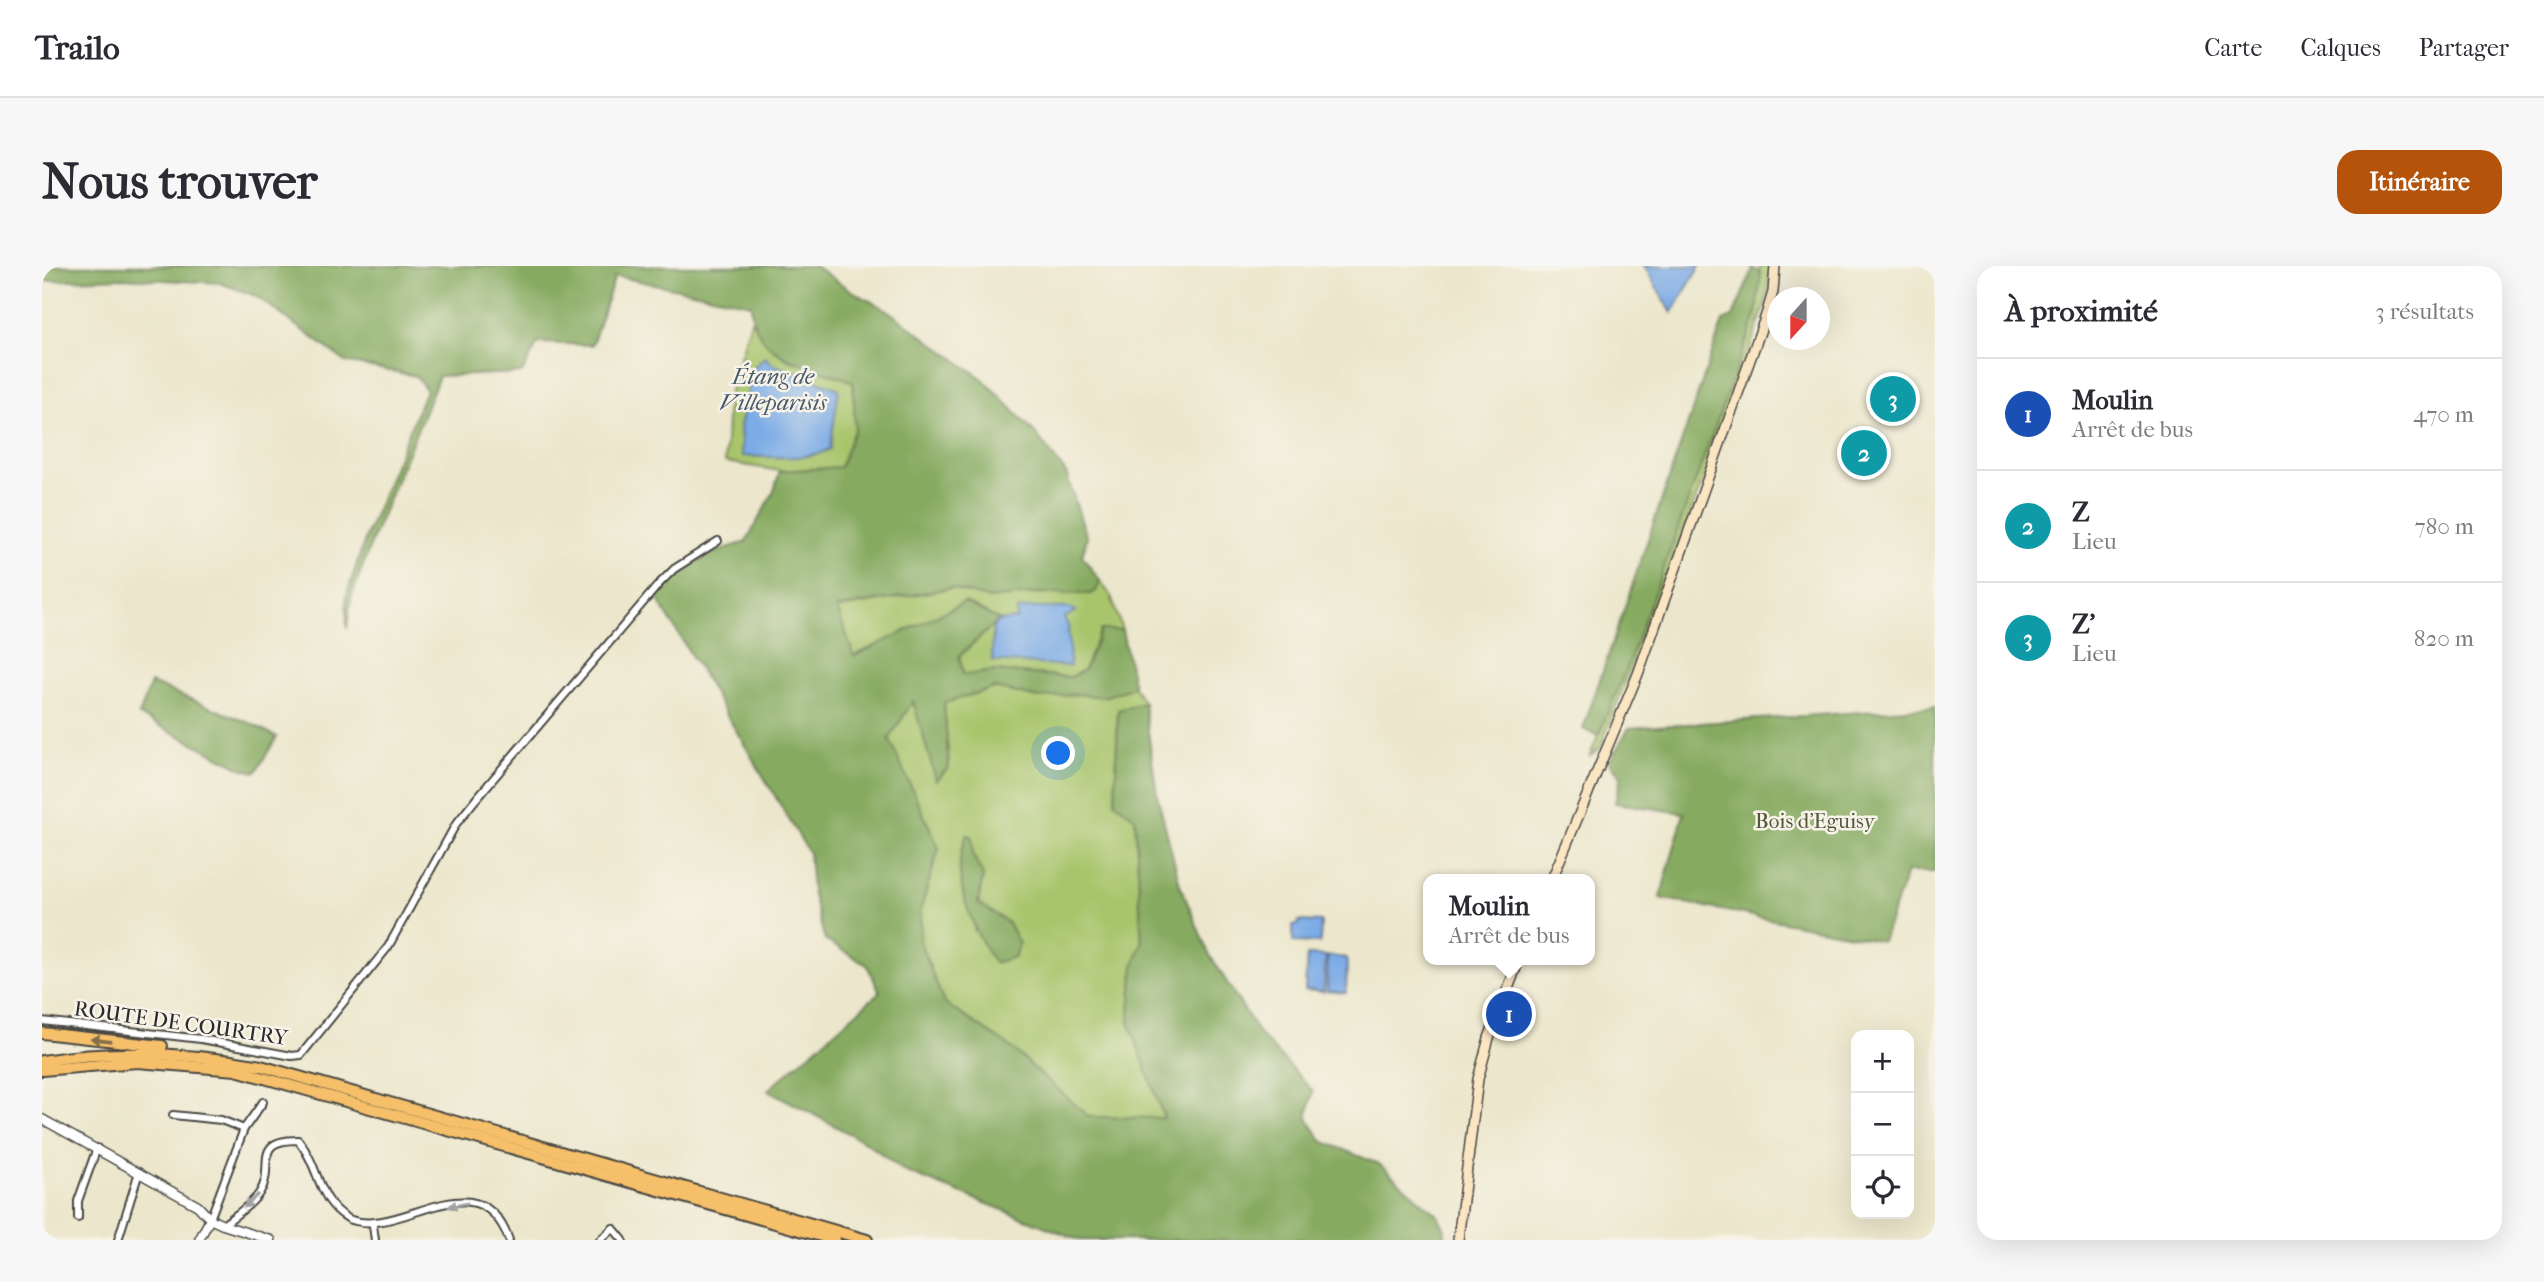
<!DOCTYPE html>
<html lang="fr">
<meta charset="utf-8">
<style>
body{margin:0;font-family:"IM FELL French Canon",serif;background:#f7f7f7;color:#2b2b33}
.controls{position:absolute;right:21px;bottom:21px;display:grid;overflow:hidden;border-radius:14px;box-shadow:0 7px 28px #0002}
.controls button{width:63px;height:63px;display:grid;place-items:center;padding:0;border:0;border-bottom:2px solid #e1e1e2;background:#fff;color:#2b2b33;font:35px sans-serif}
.compass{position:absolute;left:1725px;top:21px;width:63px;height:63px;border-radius:50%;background:#fff;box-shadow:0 7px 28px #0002;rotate:201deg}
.you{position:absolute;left:1017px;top:488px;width:24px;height:24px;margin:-18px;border:5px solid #fff;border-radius:50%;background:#1a73e8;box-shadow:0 0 0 10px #1a73e833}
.badge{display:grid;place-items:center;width:46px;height:46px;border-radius:50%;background:#b45309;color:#fff;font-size:23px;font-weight:700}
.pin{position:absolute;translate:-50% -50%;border:4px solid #fff;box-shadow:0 2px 7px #0006}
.popup{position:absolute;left:1381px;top:608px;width:172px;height:91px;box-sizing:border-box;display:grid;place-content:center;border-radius:14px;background:#fff;filter:drop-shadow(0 2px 5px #0005);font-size:23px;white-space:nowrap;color:#7c7c81}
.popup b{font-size:26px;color:#2b2b33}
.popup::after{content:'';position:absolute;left:50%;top:100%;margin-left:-14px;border:14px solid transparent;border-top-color:#fff}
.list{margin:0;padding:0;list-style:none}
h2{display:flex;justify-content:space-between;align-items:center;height:91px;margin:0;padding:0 28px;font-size:30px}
h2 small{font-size:23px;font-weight:400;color:#7c7c81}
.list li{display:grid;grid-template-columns:46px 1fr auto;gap:21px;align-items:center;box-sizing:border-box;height:112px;padding:0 28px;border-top:2px solid #e1e1e2}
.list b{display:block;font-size:26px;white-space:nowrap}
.list p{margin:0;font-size:23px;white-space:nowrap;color:#7c7c81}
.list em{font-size:23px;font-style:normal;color:#7c7c81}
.icon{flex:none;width:38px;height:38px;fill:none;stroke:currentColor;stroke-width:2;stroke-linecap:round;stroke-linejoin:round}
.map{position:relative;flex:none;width:1893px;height:974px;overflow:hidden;border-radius:21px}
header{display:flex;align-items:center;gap:42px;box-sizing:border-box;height:98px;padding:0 35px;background:#fff;border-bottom:2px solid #e1e1e2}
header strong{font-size:33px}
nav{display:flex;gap:38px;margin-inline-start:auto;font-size:24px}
.intro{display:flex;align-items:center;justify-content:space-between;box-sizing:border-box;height:168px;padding:0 42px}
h1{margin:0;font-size:49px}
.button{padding:18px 32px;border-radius:21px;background:#b45309;color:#fff;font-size:24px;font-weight:700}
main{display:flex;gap:42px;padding:0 42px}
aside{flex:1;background:#fff;border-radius:21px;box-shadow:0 7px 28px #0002}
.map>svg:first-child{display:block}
.green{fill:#a8c56c;stroke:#6a784c;stroke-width:2;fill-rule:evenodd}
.forest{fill:#86aa60;stroke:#586a46;stroke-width:2}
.water{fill:#7cabe6;stroke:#546b88;stroke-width:2}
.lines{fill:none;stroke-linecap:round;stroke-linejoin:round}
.minor-casing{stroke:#484743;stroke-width:10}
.tertiary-casing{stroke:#484743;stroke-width:11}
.secondary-casing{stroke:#484743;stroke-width:12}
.trunk-casing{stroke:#484743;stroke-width:14}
.minor{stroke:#fff;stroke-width:6}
.tertiary{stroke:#fff;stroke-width:8}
.secondary{stroke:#fbe6c4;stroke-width:9}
.trunk{stroke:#f6c06b;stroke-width:10}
.oneway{fill:#866e48}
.oneway2{fill:#a0a0a0}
.labels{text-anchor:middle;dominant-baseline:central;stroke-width:5;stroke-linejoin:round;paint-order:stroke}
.park-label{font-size:21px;fill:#50593e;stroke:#f7f3e8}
.street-label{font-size:21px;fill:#2b2b2b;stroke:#f7f3e8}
.water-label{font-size:23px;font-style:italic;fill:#47586c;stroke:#f7f3e8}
</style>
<header>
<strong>Trailo</strong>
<nav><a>Carte</a><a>Calques</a><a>Partager</a></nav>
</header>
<div class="intro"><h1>Nous trouver</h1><a class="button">Itinéraire</a></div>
<main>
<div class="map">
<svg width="1893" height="974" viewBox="0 0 1893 974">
<rect width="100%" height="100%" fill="#f7f3e8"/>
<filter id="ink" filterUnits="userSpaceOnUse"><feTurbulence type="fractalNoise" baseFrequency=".0143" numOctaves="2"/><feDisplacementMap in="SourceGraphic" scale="14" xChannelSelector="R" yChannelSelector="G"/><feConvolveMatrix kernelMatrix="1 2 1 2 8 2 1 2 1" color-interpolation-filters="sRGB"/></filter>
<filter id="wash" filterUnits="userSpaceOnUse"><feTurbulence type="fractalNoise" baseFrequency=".00686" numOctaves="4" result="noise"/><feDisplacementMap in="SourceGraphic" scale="28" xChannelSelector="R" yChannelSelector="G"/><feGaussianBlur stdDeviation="1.57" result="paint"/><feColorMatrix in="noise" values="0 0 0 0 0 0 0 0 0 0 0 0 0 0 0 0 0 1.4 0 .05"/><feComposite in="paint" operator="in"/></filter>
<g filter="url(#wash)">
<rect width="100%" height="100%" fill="#ece7cc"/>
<!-- green -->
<g class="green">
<path d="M 1718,0 L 1729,0 L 1724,36 L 1668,196 L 1558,482 L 1548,489 L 1586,399 L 1714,49 Z"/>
<path d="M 709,54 L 727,80 L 747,95 L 772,99 L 811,116 L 813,162 L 798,202 L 738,205 L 683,196 L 686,132 Z"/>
<path d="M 1058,315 L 1069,330 L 1080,364 L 1059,364 L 1042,404 L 1029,411 L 952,405 L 922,409 L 917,391 L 956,354 L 923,336 L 812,391 L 794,343 L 909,322 L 948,333 L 996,327 L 1048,328 L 1054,325 Z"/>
<path d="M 1092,421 L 1102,437 L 1076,444 L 1073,536 L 1093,551 L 1100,677 L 1092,699 L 1087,756 L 1123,853 L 1047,851 L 966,779 L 902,737 L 878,676 L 879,642 L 897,582 L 847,474 L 871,434 L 895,514 L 907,501 L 902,437 L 952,422 L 997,432 L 1035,428 L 1062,431 ZM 931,590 L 941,609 L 936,637 L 965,656 L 932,665 Z"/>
</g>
<!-- forest -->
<g class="forest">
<path d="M 0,0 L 773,0 L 808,24 L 845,44 L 941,113 L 993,167 L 1024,207 L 1045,272 L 1040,290 L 1058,315 L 1054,325 L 1048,328 L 996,327 L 948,333 L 909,322 L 795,342 L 812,390 L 923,336 L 957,354 L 917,390 L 922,409 L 952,405 L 1029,411 L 1042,404 L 1059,364 L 1080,364 L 1092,421 L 1062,431 L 1035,428 L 997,432 L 952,422 L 902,437 L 907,501 L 894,514 L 871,435 L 847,473 L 897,582 L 879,642 L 878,676 L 902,737 L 966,779 L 1047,851 L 1122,852 L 1087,756 L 1092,699 L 1100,677 L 1093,552 L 1073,536 L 1076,444 L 1102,437 L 1115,528 L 1138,619 L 1166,686 L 1218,769 L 1271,825 L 1265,851 L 1280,875 L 1337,898 L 1396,950 L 1403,963 L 1403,974 L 1037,974 L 862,905 L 825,877 L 726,824 L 838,726 L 825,699 L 783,674 L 770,626 L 767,587 L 615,332 C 637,300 667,287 704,276 L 732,225 L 738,205 L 798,201 L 813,162 L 811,116 C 770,98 710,94 709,38 L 573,10 L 550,79 L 496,77 L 480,107 L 397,110 L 331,272 L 309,332 L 305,363 L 304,331 L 323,273 L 384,124 L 374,110 L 304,96 L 214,30 L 178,17 L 80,12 L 0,15 Z"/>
<path d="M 1711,2 L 1719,7 L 1714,49 L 1586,399 L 1556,470 L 1541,463 L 1681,55 L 1691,51 Z"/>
<path d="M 109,417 L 210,458 L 235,471 L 214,506 L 201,503 L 97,449 Z"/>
<path d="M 1893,441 L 1893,606 L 1865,606 L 1840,675 L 1618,632 L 1642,547 L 1573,537 L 1579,510 L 1567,496 L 1587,462 Z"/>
<path d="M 925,569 L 930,570 L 931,590 L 941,609 L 936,637 L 965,656 L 977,677 L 972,691 L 952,697 C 931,663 905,609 925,569 Z"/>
</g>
<!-- water -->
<g class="water">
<path d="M 1602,0 L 1658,0 L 1630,47 Z"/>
<path d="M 723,91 L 730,98 L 797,123 L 788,183 C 762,196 728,190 700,190 L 698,160 L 711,102 Z"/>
<path d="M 986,342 L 1028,342 L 1034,345 L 1022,352 L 1026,359 L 1028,400 L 950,395 L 951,361 L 956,355 L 975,353 L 975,344 Z"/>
<path d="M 1256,655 L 1279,656 L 1278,677 L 1251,676 L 1251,659 L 1256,659 Z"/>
<path d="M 1265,689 L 1284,690 L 1282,726 L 1263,724 Z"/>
<path d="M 1286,690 L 1305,692 L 1304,727 L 1285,725 Z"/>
</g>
</g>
<g filter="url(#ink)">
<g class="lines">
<!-- minor casing -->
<g class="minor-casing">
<g id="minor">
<path d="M 0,755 L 159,773 L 250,790 L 259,789 L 346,681 L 414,558 L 434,533 L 617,318 L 632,303 L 676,275"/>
<path d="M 131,849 L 179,854 L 202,863"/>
<path d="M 36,952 L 36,935 L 55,882"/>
<path d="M 168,953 L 202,863 L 221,836"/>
<path d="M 181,959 C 193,949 210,939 218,926 C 234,901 208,874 256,874 C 279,902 274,934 307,953 C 358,974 436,889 467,974"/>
<path d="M 331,960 L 333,974"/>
<path d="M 76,974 L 97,906"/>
<path d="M 558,974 L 571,962 L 581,974"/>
</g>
</g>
<!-- tertiary casing -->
<g class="tertiary-casing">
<g id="tertiary">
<path d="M 0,853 L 156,940 L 168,953 L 181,959 L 229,974"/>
<path d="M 157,974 L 168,953"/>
</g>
</g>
<!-- secondary casing -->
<g class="secondary-casing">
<g id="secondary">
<path d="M 1510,613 L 1596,408 L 1724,49 L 1731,26 L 1733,0"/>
<path d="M 1416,974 L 1436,813 L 1447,772 L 1477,694"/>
</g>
</g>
<!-- trunk casing -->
<g class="trunk-casing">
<g id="trunk">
<path d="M 0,767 L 120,780"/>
<path d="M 0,795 C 74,783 145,786 219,800 L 825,974"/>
<path d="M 0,804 L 95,796 L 194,804 L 793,974"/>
</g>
</g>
<!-- minor -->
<use href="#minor" class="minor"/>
<!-- tertiary -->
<use href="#tertiary" class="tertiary"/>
<!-- secondary -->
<use href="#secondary" class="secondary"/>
<!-- trunk -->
<use href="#trunk" class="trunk"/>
</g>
<!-- one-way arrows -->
<defs><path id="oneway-solid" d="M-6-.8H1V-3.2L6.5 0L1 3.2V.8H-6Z" transform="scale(1.75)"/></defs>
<use class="oneway" href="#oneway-solid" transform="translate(59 774) rotate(-173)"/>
<g class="oneway2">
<use href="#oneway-solid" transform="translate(209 935) rotate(137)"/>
<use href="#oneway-solid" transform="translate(416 939) rotate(169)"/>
</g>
</g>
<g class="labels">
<!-- park labels -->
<g class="park-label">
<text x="1773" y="555">Bois d'Eguisy</text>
</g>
<!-- street labels -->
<g class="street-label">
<text transform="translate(139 757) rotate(8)">ROUTE DE COURTRY</text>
</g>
<!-- water labels -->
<g class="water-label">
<text x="731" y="110">Étang de<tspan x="731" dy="26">Villeparisis</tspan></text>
</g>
</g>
</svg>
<div class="controls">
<button>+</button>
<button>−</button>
<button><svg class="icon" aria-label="locate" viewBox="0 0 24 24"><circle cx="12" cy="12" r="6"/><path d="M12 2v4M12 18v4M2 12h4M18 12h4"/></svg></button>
</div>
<svg class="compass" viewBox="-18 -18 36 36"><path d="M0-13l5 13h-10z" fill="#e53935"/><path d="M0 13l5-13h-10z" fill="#7c7c81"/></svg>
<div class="you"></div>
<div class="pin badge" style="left:1467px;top:748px;background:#1a4fb4">1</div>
<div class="popup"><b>Moulin</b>Arrêt de bus</div>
<div class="pin badge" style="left:1822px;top:187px;background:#0f9aa8">2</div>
<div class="pin badge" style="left:1851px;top:133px;background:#0f9aa8">3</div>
</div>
<aside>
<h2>À proximité<small>3 résultats</small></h2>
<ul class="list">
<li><span class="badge" style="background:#1a4fb4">1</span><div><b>Moulin</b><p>Arrêt de bus</p></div><em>470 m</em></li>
<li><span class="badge" style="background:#0f9aa8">2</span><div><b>Z</b><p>Lieu</p></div><em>780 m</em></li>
<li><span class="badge" style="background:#0f9aa8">3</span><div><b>Z'</b><p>Lieu</p></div><em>820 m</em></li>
</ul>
</aside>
</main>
